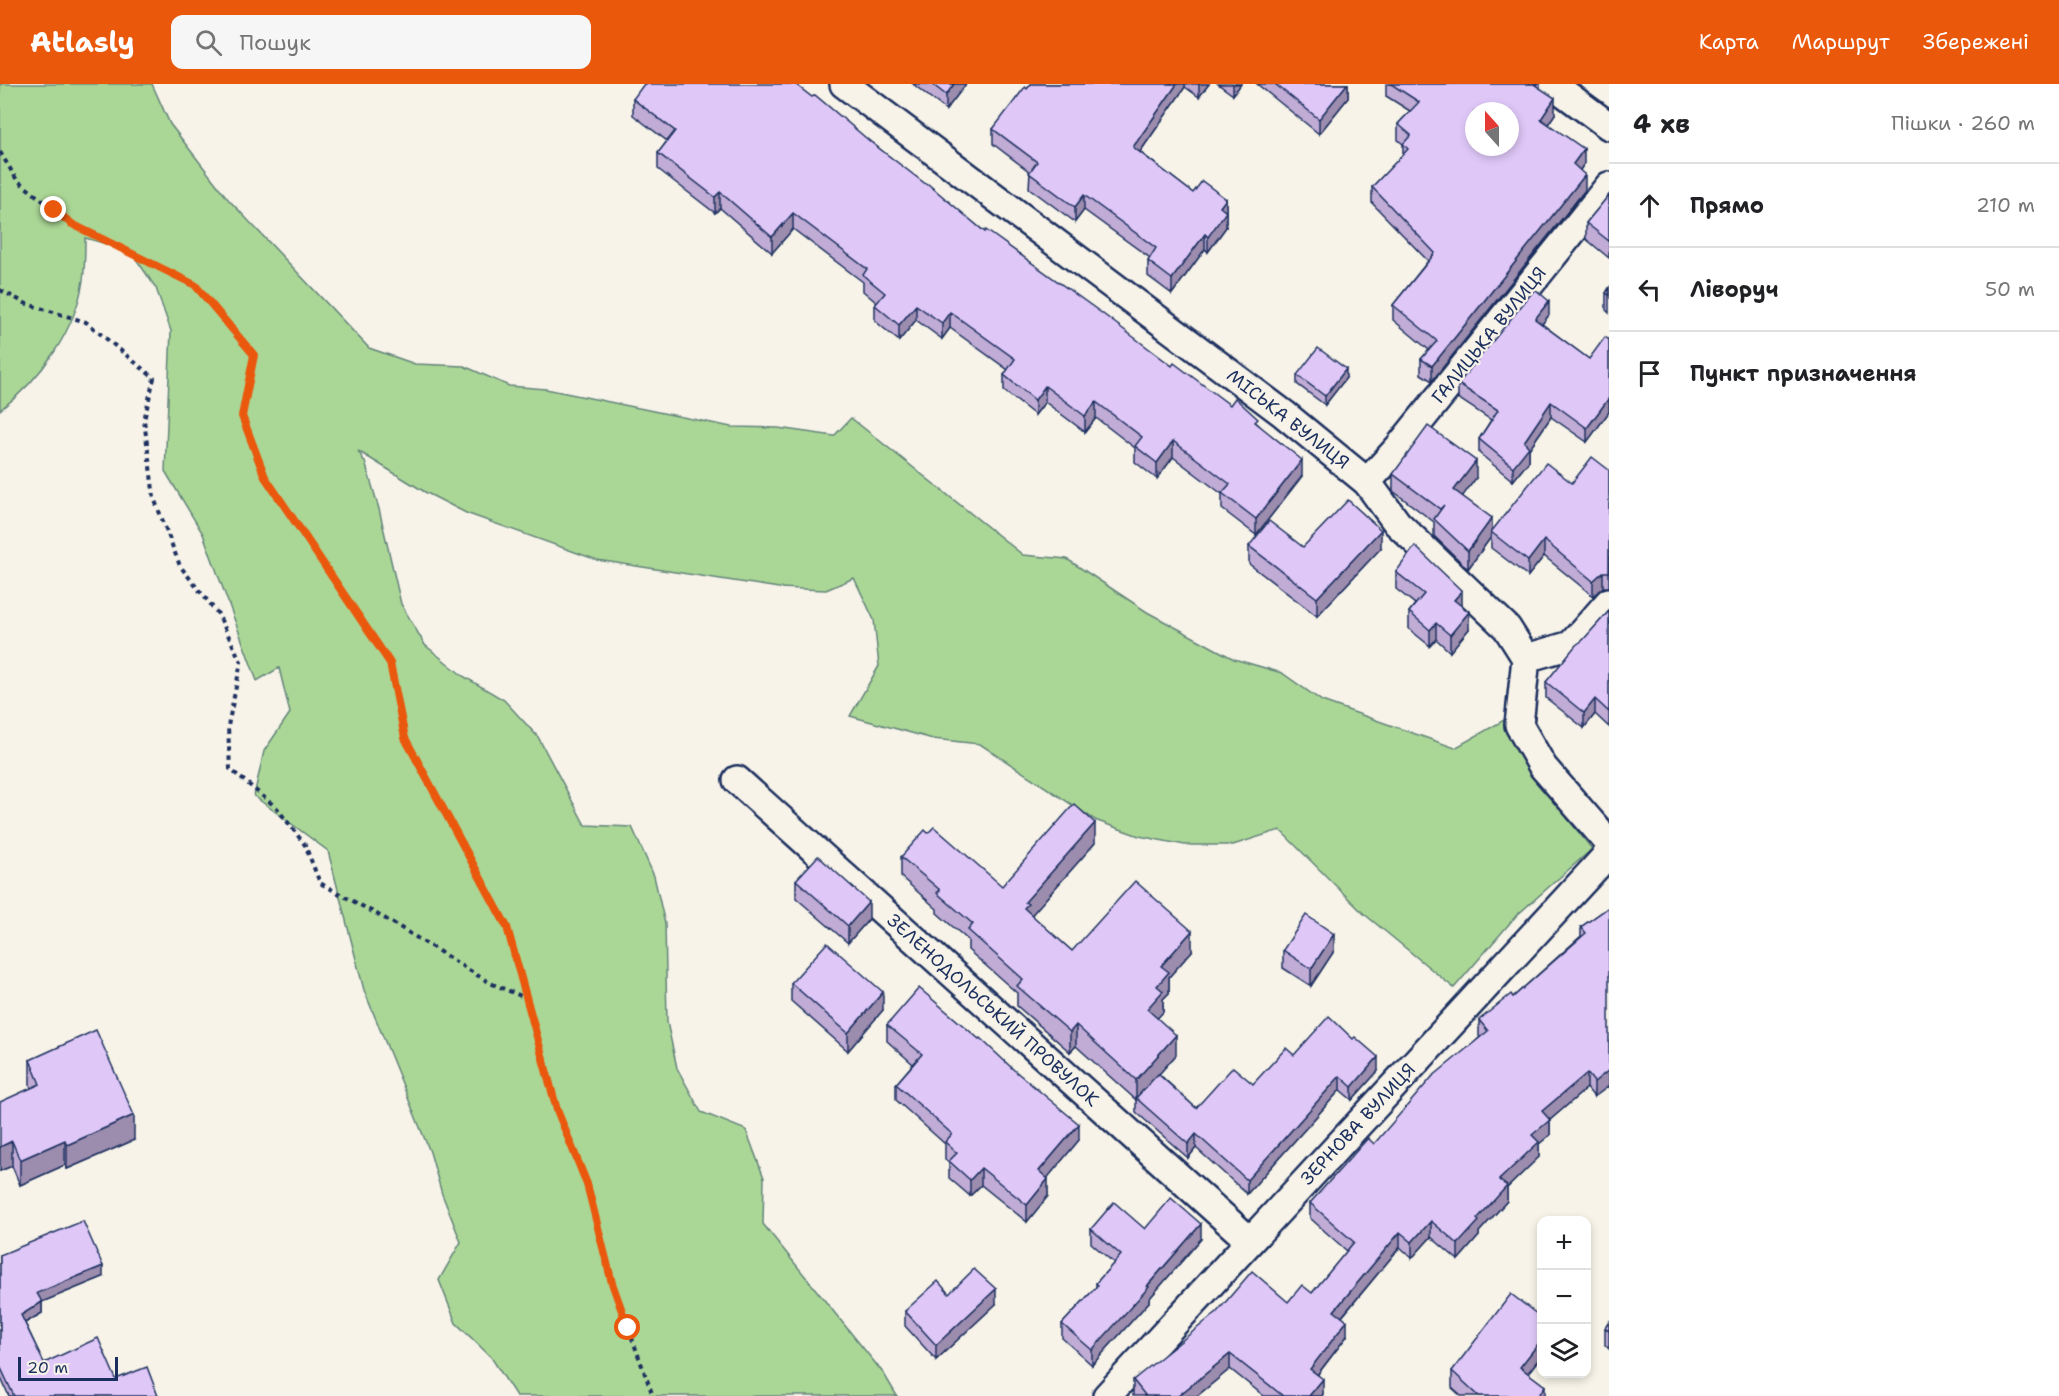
<!DOCTYPE html>
<html lang="uk">
<meta charset="utf-8">
<style>
body{margin:0;font-family:"Shantell Sans",sans-serif;background:#f6f6f6;color:#202124}
.controls{position:absolute;right:18px;bottom:18px;display:grid;overflow:hidden;border-radius:12px;box-shadow:0 3px 9px #0003}
.controls button{width:54px;height:54px;display:grid;place-items:center;padding:0;border:0;border-bottom:2px solid #e0e0e0;background:#fff;color:#202124;font:30px sans-serif}
.compass{position:absolute;left:1465px;top:18px;width:54px;height:54px;border-radius:50%;background:#fff;box-shadow:0 3px 9px #0003;rotate:339deg}
.scale{position:absolute;left:18px;bottom:15px;width:100px;box-sizing:border-box;padding-left:6px;border:3px solid #1b2f5e;border-top:0;font-size:16px;line-height:21px;white-space:nowrap;color:#1b2f5e;-webkit-text-stroke:4px #f7f3e8;paint-order:stroke}
.stop{position:absolute;width:18px;height:18px;margin:-14px;border:4px solid #ea580c;border-radius:50%;background:#fff}
.stop.end{background:#ea580c;border-color:#fff;box-shadow:0 2px 6px #0008}
.list{margin:0;padding:0;list-style:none}
h2{display:flex;justify-content:space-between;align-items:center;height:78px;margin:0;padding:0 24px;font-size:26px}
h2 small{font-size:20px;font-weight:400;color:#757577}
.list li{display:grid;grid-template-columns:39px 1fr auto;gap:18px;align-items:center;box-sizing:border-box;height:84px;padding:0 24px;border-top:2px solid #e0e0e0}
.list b{display:block;font-size:22px;white-space:nowrap}
.list em{font-size:20px;font-style:normal;color:#757577}
.icon{flex:none;width:33px;height:33px;fill:none;stroke:currentColor;stroke-width:2;stroke-linecap:round;stroke-linejoin:round}
.map{position:relative;flex:none;width:1609px;height:1312px;overflow:hidden}
header{display:flex;align-items:center;gap:36px;box-sizing:border-box;height:84px;padding:0 30px;background:#ea580c;color:#fff}
header strong{font-size:28px}
nav{display:flex;gap:33px;margin-inline-start:auto;font-size:21px}
.search{width:420px;height:54px;background:#f6f6f6;display:flex;align-items:center;gap:15px;box-sizing:border-box;padding:0 21px;border-radius:12px;color:#757577;font-size:22px}
main{display:flex}
aside{flex:1;background:#fff}
.map>svg:first-child{display:block}
.green{fill:#abd796;stroke:#63837a;stroke-width:1.5}
.lines{fill:none;stroke-linecap:round;stroke-linejoin:round}
.minor-casing{stroke:#1b2f5e;stroke-width:32}
.path{stroke:#1b2f5e;stroke-width:4;stroke-dasharray:4.5 4.5;stroke-linecap:butt}
.minor{stroke:#f7f3e8;stroke-width:27}
.wall{fill:#c0acd5;stroke:#1b2f5e;stroke-width:1.5}
.shaded-wall{fill:#9c8cae;stroke:#1b2f5e;stroke-width:1.5}
.building{fill:#dfc8f8;stroke:#1b2f5e;stroke-width:1.5;fill-rule:evenodd}
.route{stroke:#ea580c;stroke-width:8}
.labels{text-anchor:middle;dominant-baseline:central;stroke-width:4.5;stroke-linejoin:round;paint-order:stroke}
.street-label{font-size:18px;fill:#1b2f5e;stroke:#f7f3e8}
</style>
<header>
<strong>Atlasly</strong>
<div class="search"><svg class="icon" aria-label="search" viewBox="0 0 24 24"><circle cx="10" cy="10" r="6"/><path d="M15 15l6 6"/></svg>Пошук</div>
<nav><a>Карта</a><a>Маршрут</a><a>Збережені</a></nav>
</header>
<main>
<div class="map">
<svg width="1609" height="1312" viewBox="0 0 1609 1312">
<rect width="100%" height="100%" fill="#f7f3e8"/>
<filter id="ink" filterUnits="userSpaceOnUse"><feTurbulence type="fractalNoise" baseFrequency=".0167" numOctaves="2"/><feDisplacementMap in="SourceGraphic" scale="12" xChannelSelector="R" yChannelSelector="G"/><feConvolveMatrix kernelMatrix="1 2 1 2 8 2 1 2 1" color-interpolation-filters="sRGB"/></filter>
<g filter="url(#ink)">
<!-- green -->
<path class="green" d="M 0,0 L 152,0 L 170,40 L 228,115 L 369,264 L 415,280 L 464,282 L 509,302 L 546,305 L 731,343 L 778,344 L 834,352 L 851,334 L 1023,471 L 1067,475 L 1147,528 L 1234,575 L 1282,589 L 1322,617 L 1455,664 L 1504,636 L 1528,685 L 1592,765 L 1516,832 L 1454,904 L 1363,829 L 1280,746 L 1233,761 L 1185,761 L 1139,752 L 1095,736 L 980,660 L 933,655 L 850,632 L 879,582 L 874,536 L 854,494 L 826,506 L 779,504 L 597,476 L 466,429 L 425,408 L 358,367 L 365,378 L 379,425 L 401,520 L 425,561 L 463,592 L 504,616 L 538,653 L 585,741 L 632,743 L 654,792 L 665,840 L 667,938 L 677,984 L 701,1028 L 746,1046 L 764,1094 L 763,1140 L 884,1290 L 897,1312 L 516,1312 L 491,1273 L 456,1239 L 439,1196 L 461,1158 L 442,1110 L 430,1068 L 364,906 L 328,767 L 254,712 L 264,667 L 290,629 L 279,584 L 257,597 L 203,450 L 165,387 L 171,247 L 156,204 L 130,166 L 85,154 C 85,168 85,182 83,196 C 76,246 40,296 0,326 Z"/>
<g class="lines">
<!-- minor casing -->
<g class="minor-casing">
<g id="minor">
<path d="M 844,0 L 1284,330 L 1367,398 L 1397,439 L 1507,544 L 1526,574 L 1519,641 L 1543,683 L 1609,759"/>
<path d="M 1552,0 L 1609,42"/>
<path d="M 1367,398 L 1399,363 L 1609,102"/>
<path d="M 1526,574 L 1571,561 L 1609,518"/>
<path d="M 737,696 L 1250,1157"/>
<path d="M 1107,1312 L 1609,769"/>
</g>
</g>
<!-- path -->
<g class="path">
<path d="M 0,68 L 17,96 L 72,140 L 195,201 L 254,271 L 242,332 L 265,393 L 390,579 L 405,654 L 507,843 L 557,1026 L 587,1100 L 612,1199 L 653,1312"/>
<path d="M 0,206 L 27,220 L 86,238 L 154,294 L 144,336 L 154,414 L 180,482 L 218,530 L 241,578 L 228,642 L 230,685 L 277,724 L 305,761 L 320,799 L 393,839 L 490,899 L 526,914"/>
</g>
<!-- minor -->
<use href="#minor" class="minor"/>
</g>
<!-- wall -->
<g class="wall">
<path d="M 913,0 L 966,0 L 946,26 Z"/>
<path d="M 1031,0 L 1209,0 L 1199,13 L 1185,3 L 1140,68 L 1193,109 L 1226,115 L 1226,143 L 1208,168 L 1205,165 L 1172,210 L 1148,192 L 1148,177 L 1150,174 L 1084,126 L 1075,138 L 1029,104 L 1030,88 L 993,60 L 993,45 Z"/>
<path d="M 1218,0 L 1241,0 L 1233,11 Z"/>
<path d="M 1257,0 L 1348,0 L 1348,14 L 1319,50 Z"/>
<path d="M 1386,0 L 1540,0 L 1540,4 L 1555,30 L 1548,40 L 1584,80 L 1580,86 L 1585,106 L 1432,297 L 1421,290 L 1421,275 L 1429,266 L 1393,236 L 1393,221 L 1428,177 L 1372,119 L 1372,103 L 1403,71 L 1403,60 L 1398,56 L 1398,40 L 1410,27 L 1386,12 Z"/>
<path d="M 633,15 L 872,59 L 985,148 L 1172,282 L 1258,340 L 1302,392 L 1256,451 L 1222,425 L 1222,410 L 1173,373 L 1157,395 L 1135,378 L 1135,364 L 1096,334 L 1085,348 L 1045,318 L 1035,331 L 1004,307 L 1004,291 L 1008,286 L 950,244 L 942,255 L 916,236 L 899,257 L 875,237 L 875,221 L 877,219 L 863,207 L 863,198 L 793,145 L 772,169 L 720,124 L 715,129 L 658,85 L 658,69 L 667,57 L 633,31 Z"/>
<path d="M 1609,111 L 1609,174 L 1586,155 L 1586,139 Z"/>
<path d="M 1609,204 L 1609,229 L 1606,226 L 1606,209 Z"/>
<path d="M 1549,231 L 1542,240 L 1589,275 L 1609,256 L 1609,328 L 1587,358 L 1551,333 L 1529,365 L 1529,377 L 1513,397 L 1479,369 L 1479,355 L 1491,336 L 1458,314 L 1458,300 Z"/>
<path d="M 1297,291 L 1346,294 L 1325,321 L 1297,300 Z"/>
<path d="M 1609,386 L 1609,503 L 1603,503 L 1593,512 L 1544,472 L 1528,492 L 1491,464 L 1491,453 L 1468,485 L 1434,452 L 1434,438 L 1393,407 L 1393,390 L 1476,394 L 1462,412 L 1492,447 L 1572,399 Z"/>
<path d="M 1249,462 L 1303,463 L 1381,464 L 1317,532 L 1249,480 Z"/>
<path d="M 1396,488 L 1462,523 L 1469,545 L 1450,568 L 1436,555 L 1430,562 L 1409,545 L 1409,528 L 1415,520 L 1396,505 Z"/>
<path d="M 1609,527 L 1609,643 L 1595,630 L 1584,644 L 1546,614 L 1546,598 Z"/>
<path d="M 1095,759 L 1031,831 L 1072,867 L 1192,867 L 1169,893 L 1169,909 L 1163,915 L 1163,928 L 1157,934 L 1176,971 L 1159,990 L 1196,1024 L 1253,1000 L 1294,971 L 1378,987 L 1352,1016 L 1340,1006 L 1247,1110 L 1196,1064 L 1188,1074 L 1136,1028 L 1136,1016 L 1076,962 L 1070,968 L 1017,922 L 1017,909 L 968,866 L 968,856 L 937,829 L 937,825 L 901,793 L 901,773 L 1002,802 Z"/>
<path d="M 796,796 L 869,835 L 848,859 L 796,814 Z"/>
<path d="M 1609,823 L 1594,1013 L 1587,1004 L 1550,1036 L 1550,1051 L 1539,1060 L 1539,1073 L 1507,1104 L 1507,1117 L 1479,1148 L 1479,1152 L 1458,1176 L 1431,1153 L 1412,1174 L 1400,1163 L 1342,1233 L 1347,1252 L 1318,1290 L 1323,1310 L 1322,1312 L 1264,1312 L 1230,1285 L 1197,1312 L 1133,1312 L 1133,1296 L 1288,1218 L 1312,1209 L 1347,1167 L 1310,1134 L 1310,1119 L 1374,1060 L 1480,953 L 1479,952 L 1479,936 L 1513,913 L 1581,852 L 1581,843 Z"/>
<path d="M 1283,866 L 1334,867 L 1311,902 L 1283,884 Z"/>
<path d="M 791,899 L 883,926 L 848,967 L 791,917 Z"/>
<path d="M 887,941 L 1079,1056 L 1047,1094 L 1048,1112 L 1027,1138 L 981,1101 L 970,1112 L 949,1094 L 949,1079 L 945,1075 L 945,1060 L 896,1016 L 896,1000 L 913,980 L 887,957 Z"/>
<path d="M 30,976 L 134,1056 L 67,1085 L 65,1081 L 20,1101 L 12,1082 L 0,1087 L 31,1004 L 30,1001 Z"/>
<path d="M 1091,1145 L 1145,1145 L 1201,1155 L 1149,1215 L 1149,1218 L 1092,1281 L 1062,1254 L 1062,1240 L 1096,1203 L 1096,1199 L 1114,1179 L 1091,1159 Z"/>
<path d="M 0,1171 L 103,1193 L 42,1218 L 42,1229 L 25,1239 L 44,1279 L 116,1295 L 158,1312 L 9,1312 L 0,1292 Z"/>
<path d="M 949,1210 L 996,1220 L 936,1276 L 905,1242 L 905,1227 Z"/>
<path d="M 1542,1234 L 1542,1271 L 1528,1289 L 1545,1312 L 1461,1312 L 1452,1304 L 1452,1287 Z"/>
<path d="M 1609,1238 L 1609,1265 L 1605,1261 L 1605,1244 Z"/>
</g>
<!-- shaded-wall -->
<g class="shaded-wall">
<path d="M 954,0 L 966,0 L 946,26 L 946,11 Z"/>
<path d="M 1177,0 L 1185,0 L 1185,3 L 1133,78 L 1133,63 Z"/>
<path d="M 1199,0 L 1209,0 L 1199,13 Z"/>
<path d="M 1233,0 L 1241,0 L 1233,11 Z"/>
<path d="M 1347,0 L 1348,0 L 1348,14 L 1319,50 L 1319,35 Z"/>
<path d="M 1555,14 L 1555,30 L 1541,51 L 1541,35 Z"/>
<path d="M 1584,65 L 1584,80 L 1573,96 L 1573,80 Z"/>
<path d="M 1585,91 L 1585,106 L 1432,297 L 1432,282 Z"/>
<path d="M 720,108 L 720,124 L 715,129 L 715,113 Z"/>
<path d="M 1084,111 L 1084,126 L 1075,138 L 1075,123 Z"/>
<path d="M 1226,115 L 1226,143 L 1208,168 L 1208,153 L 1220,123 Z"/>
<path d="M 793,129 L 793,145 L 772,169 L 772,153 Z"/>
<path d="M 1205,150 L 1205,165 L 1172,210 L 1172,195 Z"/>
<path d="M 1549,217 L 1549,231 L 1535,249 L 1535,235 Z"/>
<path d="M 916,221 L 916,236 L 899,257 L 899,241 Z"/>
<path d="M 950,228 L 950,244 L 942,255 L 942,239 Z"/>
<path d="M 1346,285 L 1346,294 L 1325,321 L 1325,312 Z"/>
<path d="M 1045,302 L 1045,318 L 1035,331 L 1035,316 Z"/>
<path d="M 1609,314 L 1609,328 L 1587,358 L 1587,344 Z"/>
<path d="M 1096,318 L 1096,334 L 1085,348 L 1085,332 Z"/>
<path d="M 1551,318 L 1551,333 L 1529,365 L 1529,377 L 1513,397 L 1513,383 L 1524,358 Z"/>
<path d="M 1173,357 L 1173,373 L 1157,395 L 1157,379 Z"/>
<path d="M 1302,376 L 1302,392 L 1256,451 L 1256,435 Z"/>
<path d="M 1476,377 L 1476,394 L 1454,424 L 1454,406 Z"/>
<path d="M 1492,434 L 1492,449 L 1491,448 L 1491,453 L 1468,485 L 1468,467 Z"/>
<path d="M 1381,446 L 1381,464 L 1317,532 L 1317,514 Z"/>
<path d="M 1544,456 L 1544,472 L 1528,492 L 1528,477 Z"/>
<path d="M 1603,488 L 1603,503 L 1593,512 L 1593,497 Z"/>
<path d="M 1462,507 L 1462,523 L 1454,516 Z"/>
<path d="M 1469,528 L 1469,545 L 1450,568 L 1450,551 Z"/>
<path d="M 1436,539 L 1436,555 L 1430,562 L 1430,546 Z"/>
<path d="M 1595,615 L 1595,630 L 1584,644 L 1584,629 Z"/>
<path d="M 1095,739 L 1095,759 L 1028,835 L 1024,824 L 1025,818 Z"/>
<path d="M 869,818 L 869,835 L 848,859 L 848,842 Z"/>
<path d="M 1192,847 L 1192,867 L 1169,893 L 1169,909 L 1163,915 L 1163,928 L 1147,946 L 1147,925 L 1157,902 L 1161,882 Z"/>
<path d="M 1334,850 L 1334,867 L 1311,902 L 1311,885 Z"/>
<path d="M 883,908 L 883,926 L 848,967 L 848,949 Z"/>
<path d="M 1076,941 L 1076,962 L 1070,968 L 1070,948 Z"/>
<path d="M 1176,951 L 1176,971 L 1136,1016 L 1136,996 Z"/>
<path d="M 1378,973 L 1378,987 L 1352,1016 L 1352,1003 Z"/>
<path d="M 1609,986 L 1609,1002 L 1594,1013 L 1594,998 Z"/>
<path d="M 1587,989 L 1587,1004 L 1550,1036 L 1550,1051 L 1539,1060 L 1539,1073 L 1507,1104 L 1507,1117 L 1479,1148 L 1479,1152 L 1458,1176 L 1458,1160 L 1499,1096 L 1532,1051 L 1542,1027 Z"/>
<path d="M 1340,992 L 1340,1006 L 1247,1110 L 1247,1096 Z"/>
<path d="M 134,1031 L 134,1056 L 67,1085 L 67,1061 Z"/>
<path d="M 1079,1040 L 1079,1056 L 1039,1104 L 1039,1087 Z"/>
<path d="M 1196,1050 L 1196,1064 L 1188,1074 L 1188,1060 Z"/>
<path d="M 65,1056 L 65,1081 L 20,1101 L 20,1076 Z"/>
<path d="M 12,1057 L 12,1082 L 0,1087 L 0,1063 Z"/>
<path d="M 981,1084 L 981,1101 L 970,1112 L 970,1096 Z"/>
<path d="M 1048,1095 L 1048,1112 L 1027,1138 L 1027,1121 Z"/>
<path d="M 1431,1137 L 1431,1153 L 1412,1174 L 1412,1158 Z"/>
<path d="M 1201,1140 L 1201,1155 L 1149,1215 L 1149,1218 L 1092,1281 L 1092,1266 Z"/>
<path d="M 1400,1148 L 1400,1163 L 1334,1242 L 1334,1227 Z"/>
<path d="M 103,1182 L 103,1193 L 37,1220 L 37,1209 Z"/>
<path d="M 996,1205 L 996,1220 L 936,1276 L 936,1261 Z"/>
<path d="M 42,1218 L 42,1229 L 21,1241 L 21,1231 Z"/>
<path d="M 1347,1237 L 1347,1252 L 1310,1300 L 1310,1285 Z"/>
<path d="M 1542,1255 L 1542,1271 L 1520,1299 L 1520,1283 Z"/>
<path d="M 1230,1270 L 1230,1285 L 1197,1312 L 1178,1312 Z"/>
<path d="M 1323,1295 L 1323,1310 L 1322,1312 L 1309,1312 Z"/>
<path d="M 1545,1302 L 1545,1312 L 1538,1312 Z"/>
</g>
<!-- building -->
<g class="building">
<path d="M 644,0 L 795,0 L 812,13 L 815,11 L 872,59 L 927,101 L 928,100 L 985,148 L 986,146 L 1103,230 L 1172,282 L 1174,279 L 1230,321 L 1235,314 L 1258,335 L 1255,338 L 1302,376 L 1256,435 L 1222,409 L 1230,400 L 1173,357 L 1157,379 L 1135,362 L 1142,353 L 1096,318 L 1085,332 L 1045,302 L 1035,316 L 1004,291 L 1015,275 L 950,228 L 942,239 L 916,221 L 899,241 L 875,221 L 885,209 L 863,191 L 867,185 L 793,129 L 772,153 L 720,108 L 715,113 L 658,69 L 675,47 L 633,15 Z"/>
<path d="M 932,0 L 954,0 L 946,11 Z"/>
<path d="M 1031,0 L 1177,0 L 1133,63 L 1193,109 L 1202,97 L 1226,115 L 1220,123 L 1226,128 L 1208,153 L 1205,150 L 1172,195 L 1148,177 L 1156,164 L 1084,111 L 1075,123 L 1029,89 L 1037,78 L 993,45 L 1025,3 L 1027,5 Z"/>
<path d="M 1275,0 L 1347,0 L 1319,35 Z"/>
<path d="M 1391,0 L 1536,0 L 1535,1 L 1555,14 L 1541,35 L 1584,65 L 1573,80 L 1585,91 L 1432,282 L 1421,275 L 1437,257 L 1393,221 L 1435,169 L 1372,103 L 1408,65 L 1403,60 L 1411,51 L 1398,40 L 1419,18 ZM 1474,27 L 1510,27 L 1510,63 L 1474,63 Z"/>
<path d="M 1609,111 L 1609,157 L 1586,139 Z"/>
<path d="M 1609,204 L 1609,211 L 1606,209 Z"/>
<path d="M 1535,205 L 1549,217 L 1535,235 L 1589,275 L 1605,253 L 1609,256 L 1609,314 L 1587,344 L 1551,318 L 1524,358 L 1529,363 L 1513,383 L 1479,355 L 1498,326 L 1458,300 Z"/>
<path d="M 1318,264 L 1346,285 L 1325,312 L 1297,291 Z"/>
<path d="M 1428,342 L 1476,377 L 1454,406 L 1492,434 L 1468,467 L 1434,435 L 1444,421 L 1440,425 L 1393,390 Z"/>
<path d="M 1592,373 L 1609,386 L 1609,488 L 1603,488 L 1593,497 L 1544,456 L 1528,477 L 1491,448 L 1546,379 L 1572,399 Z"/>
<path d="M 1348,416 L 1381,446 L 1317,514 L 1249,462 L 1269,437 L 1303,463 Z"/>
<path d="M 1415,462 L 1462,507 L 1454,516 L 1469,528 L 1450,551 L 1436,539 L 1430,546 L 1409,528 L 1424,510 L 1396,488 Z"/>
<path d="M 1609,527 L 1609,628 L 1595,615 L 1584,629 L 1546,598 L 1576,561 L 1583,556 Z"/>
<path d="M 1074,720 L 1095,739 L 1025,818 L 1028,820 L 1024,824 L 1072,867 L 1135,797 L 1192,847 L 1161,882 L 1169,888 L 1157,902 L 1163,907 L 1147,925 L 1176,951 L 1136,996 L 1076,941 L 1070,948 L 1017,902 L 1023,895 L 968,846 L 973,840 L 937,809 L 940,806 L 901,773 L 925,746 L 928,749 L 934,743 L 1002,802 Z"/>
<path d="M 818,772 L 869,818 L 848,842 L 796,796 Z"/>
<path d="M 1609,823 L 1609,986 L 1594,998 L 1587,989 L 1542,1027 L 1550,1036 L 1532,1051 L 1539,1058 L 1499,1096 L 1507,1102 L 1477,1135 L 1479,1137 L 1458,1160 L 1431,1137 L 1412,1158 L 1400,1148 L 1334,1227 L 1347,1237 L 1310,1285 L 1323,1295 L 1309,1312 L 1283,1312 L 1230,1270 L 1178,1312 L 1143,1312 L 1145,1311 L 1133,1296 L 1217,1228 L 1252,1187 L 1288,1218 L 1302,1201 L 1312,1209 L 1354,1158 L 1310,1119 L 1368,1054 L 1374,1060 L 1432,993 L 1488,947 L 1479,936 L 1511,910 L 1513,913 L 1586,849 L 1581,843 Z"/>
<path d="M 1306,831 L 1334,850 L 1311,885 L 1283,866 Z"/>
<path d="M 827,859 L 883,908 L 848,949 L 791,899 Z"/>
<path d="M 919,904 L 979,955 L 980,954 L 1014,986 L 1079,1040 L 1039,1087 L 1048,1095 L 1027,1121 L 981,1084 L 970,1096 L 949,1077 L 957,1069 L 945,1058 L 952,1050 L 896,1000 L 922,970 L 887,941 Z"/>
<path d="M 1329,932 L 1353,955 L 1355,953 L 1378,973 L 1352,1003 L 1340,992 L 1247,1096 L 1196,1050 L 1188,1060 L 1136,1014 L 1158,990 L 1196,1024 L 1233,983 L 1253,1000 L 1286,964 L 1294,971 Z"/>
<path d="M 96,946 L 134,1031 L 67,1061 L 65,1056 L 20,1076 L 12,1057 L 0,1063 L 0,1018 L 40,1000 L 30,976 Z"/>
<path d="M 1171,1114 L 1201,1140 L 1147,1202 L 1149,1203 L 1092,1266 L 1062,1240 L 1098,1201 L 1096,1199 L 1121,1171 L 1091,1145 L 1114,1118 L 1145,1145 Z"/>
<path d="M 83,1137 L 103,1182 L 37,1209 L 42,1218 L 21,1231 L 44,1279 L 98,1254 L 116,1295 L 147,1283 L 158,1312 L 14,1312 L 0,1282 L 0,1171 Z"/>
<path d="M 974,1185 L 996,1205 L 936,1261 L 905,1227 L 938,1197 L 949,1210 Z"/>
<path d="M 1511,1210 L 1542,1234 L 1542,1255 L 1520,1283 L 1545,1302 L 1538,1312 L 1479,1312 L 1452,1287 Z"/>
<path d="M 1609,1238 L 1609,1247 L 1605,1244 Z"/>
</g>
</g>
<g class="lines" filter="url(#ink)">
<!-- route -->
<path class="route" d="M 54,126 L 72,140 L 195,201 L 254,271 L 242,332 L 265,393 L 390,579 L 405,654 L 507,843 L 557,1026 L 587,1100 L 612,1199 L 628,1244"/>
</g>
<g class="labels">
<!-- street labels -->
<g class="street-label">
<text transform="translate(1489 251) rotate(-51)">ГАЛИЦЬКА ВУЛИЦЯ</text>
<text transform="translate(1288 335) rotate(38)">МІСЬКА ВУЛИЦЯ</text>
<text transform="translate(993 926) rotate(42)">ЗЕЛЕНОДОЛЬСЬКИЙ ПРОВУЛОК</text>
<text transform="translate(1358 1040) rotate(-47)">ЗЕРНОВА ВУЛИЦЯ</text>
</g>
</g>
</svg>
<div class="controls">
<button>+</button>
<button>−</button>
<button><svg class="icon" aria-label="layers" viewBox="0 0 24 24"><path d="M12 4l9 5-9 5-9-5zM3 14l9 5 9-5"/></svg></button>
</div>
<svg class="compass" viewBox="-18 -18 36 36"><path d="M0-13l5 13h-10z" fill="#e53935"/><path d="M0 13l5-13h-10z" fill="#757577"/></svg>
<div class="scale">20 m</div>
<div class="stop" style="left:628px;top:1244px"></div>
<div class="stop end" style="left:54px;top:126px"></div>
</div>
<aside>
<h2>4 хв<small>Пішки · 260 m</small></h2>
<ul class="list">
<li><svg class="icon" aria-label="ahead" viewBox="0 0 24 24"><path d="M12 20V5M6 11l6-6 6 6"/></svg><div><b>Прямо</b></div><em>210 m</em></li>
<li><svg class="icon" aria-label="left" viewBox="0 0 24 24"><path d="M17 20v-9H6M10 6l-5 5 5 5"/></svg><div><b>Ліворуч</b></div><em>50 m</em></li>
<li><svg class="icon" aria-label="arrive" viewBox="0 0 24 24"><path d="M6 21V4h12l-3 4 3 4H6"/></svg><div><b>Пункт призначення</b></div></li>
</ul>
</aside>
</main>
